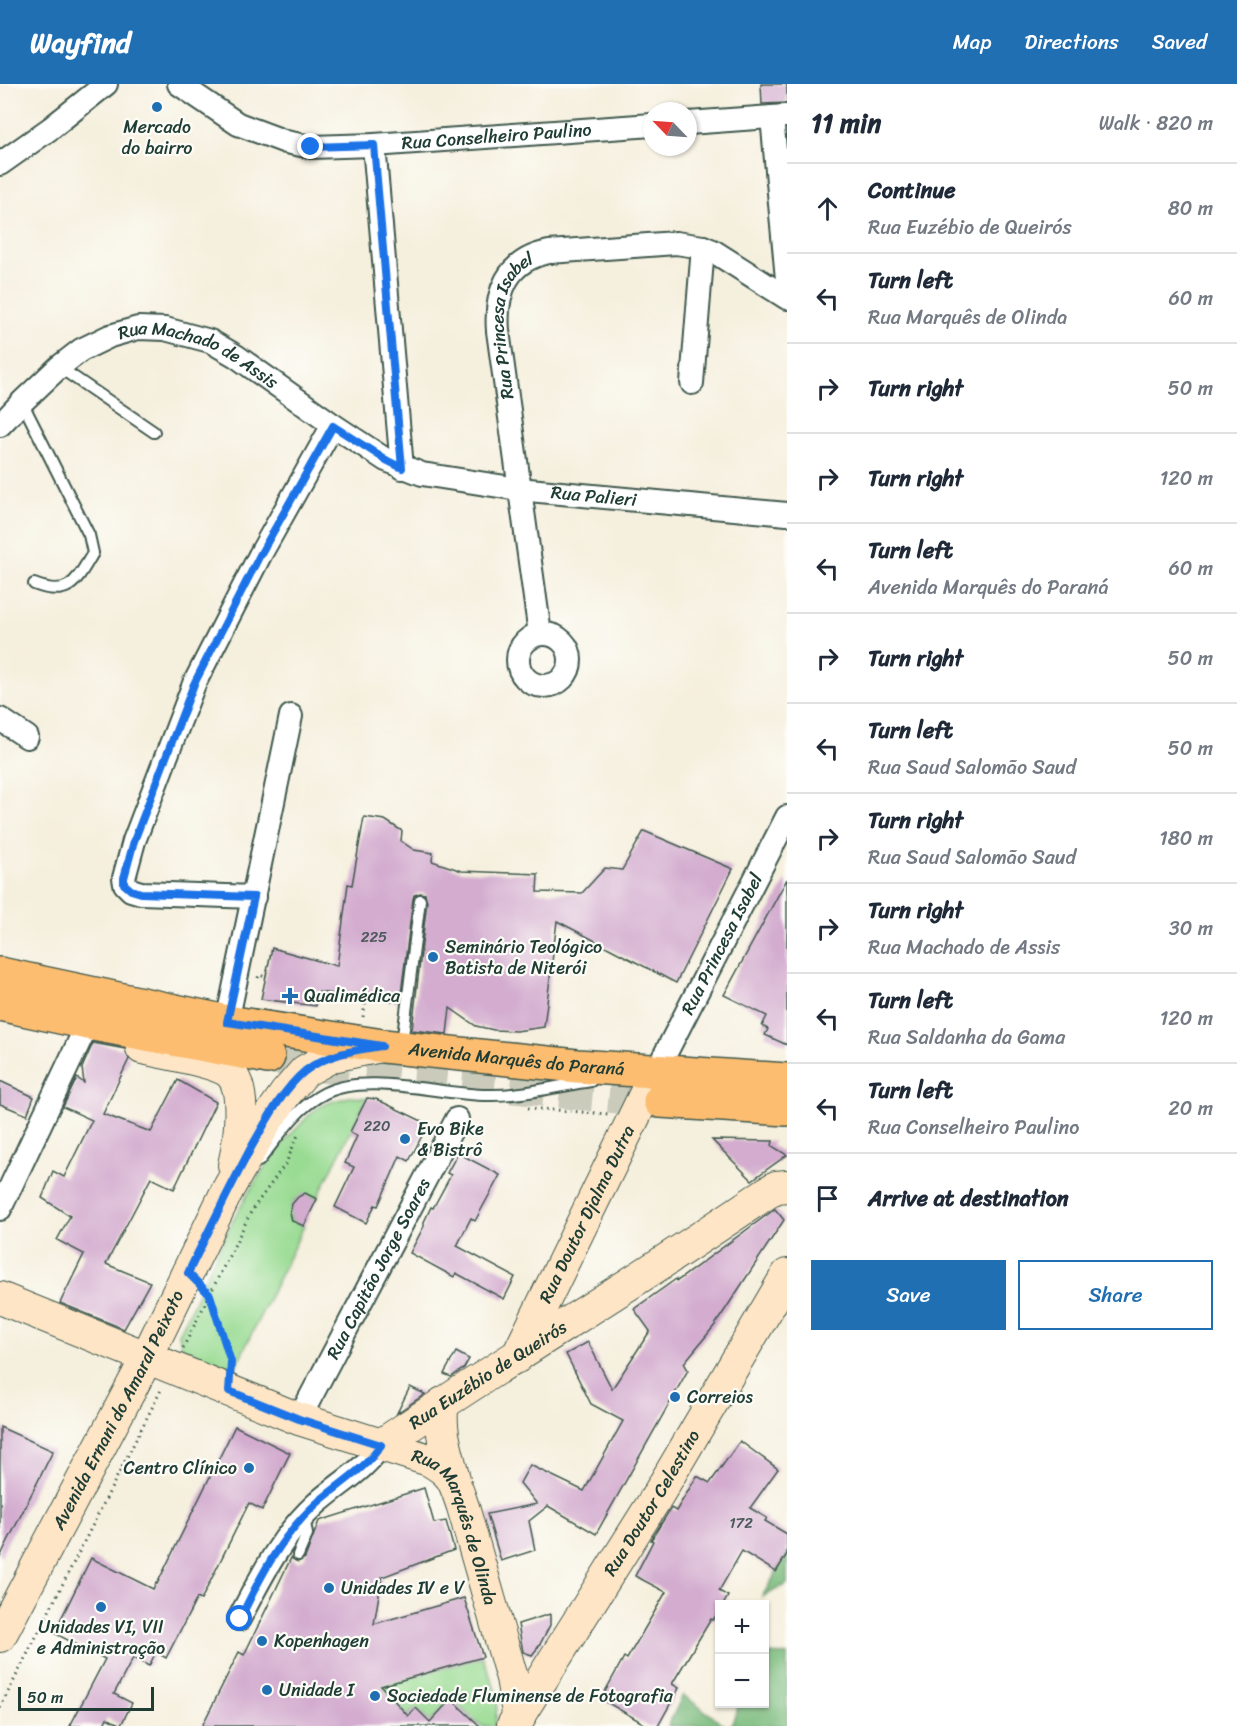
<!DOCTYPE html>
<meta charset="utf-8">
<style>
body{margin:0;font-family:Sriracha,sans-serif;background:#f6f6f7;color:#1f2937}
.controls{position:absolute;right:18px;bottom:18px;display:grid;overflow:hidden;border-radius:0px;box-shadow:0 2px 4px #0004}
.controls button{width:54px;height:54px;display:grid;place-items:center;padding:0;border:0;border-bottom:2px solid #e0e1e3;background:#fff;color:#1f2937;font:30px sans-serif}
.compass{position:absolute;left:643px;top:18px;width:54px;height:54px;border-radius:50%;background:#fff;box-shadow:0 2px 4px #0004;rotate:295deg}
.scale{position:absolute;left:18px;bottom:15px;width:136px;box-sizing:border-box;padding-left:6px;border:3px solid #1f3d34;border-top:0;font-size:16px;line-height:21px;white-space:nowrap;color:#1f3d34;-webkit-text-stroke:4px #fdfcf7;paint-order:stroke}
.stop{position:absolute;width:18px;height:18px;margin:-14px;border:4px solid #1a73e8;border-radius:50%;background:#fff}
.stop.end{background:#1a73e8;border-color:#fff;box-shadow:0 2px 6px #0008}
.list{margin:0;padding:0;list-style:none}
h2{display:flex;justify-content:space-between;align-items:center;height:78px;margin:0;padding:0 24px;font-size:26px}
h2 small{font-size:20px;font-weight:400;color:#747a83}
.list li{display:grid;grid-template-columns:39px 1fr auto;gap:18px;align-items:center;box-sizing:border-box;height:90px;padding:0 24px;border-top:2px solid #e0e1e3}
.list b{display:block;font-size:22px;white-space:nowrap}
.list p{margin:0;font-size:20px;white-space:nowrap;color:#747a83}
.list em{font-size:20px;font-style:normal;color:#747a83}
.actions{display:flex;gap:12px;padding:18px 24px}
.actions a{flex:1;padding:14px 0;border:2px solid #1f6fb2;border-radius:0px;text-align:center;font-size:21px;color:#1f6fb2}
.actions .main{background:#1f6fb2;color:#fff}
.icon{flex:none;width:33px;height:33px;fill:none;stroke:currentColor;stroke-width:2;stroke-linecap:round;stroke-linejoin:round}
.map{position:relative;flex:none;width:787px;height:1642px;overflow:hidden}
header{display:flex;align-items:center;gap:36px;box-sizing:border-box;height:84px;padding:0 30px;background:#1f6fb2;color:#fff}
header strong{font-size:28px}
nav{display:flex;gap:33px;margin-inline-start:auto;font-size:21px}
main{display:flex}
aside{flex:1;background:#fff}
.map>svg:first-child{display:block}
.green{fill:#99db93;stroke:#5c8c64;stroke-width:1.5}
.forest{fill:#7abb7d;stroke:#4c7c58;stroke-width:1.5}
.building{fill:#d3accf}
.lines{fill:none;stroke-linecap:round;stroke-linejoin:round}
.primary-tunnel{stroke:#cacbbb;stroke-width:33;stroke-dasharray:33 16;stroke-linecap:butt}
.lane-casing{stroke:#3f584d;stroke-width:14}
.street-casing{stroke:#3f584d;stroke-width:26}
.secondary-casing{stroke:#3f584d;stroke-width:34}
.primary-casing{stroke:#3f584d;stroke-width:36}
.path{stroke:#3f584d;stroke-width:3;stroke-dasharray:1.5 4.5;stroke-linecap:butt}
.lane{stroke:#fff;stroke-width:10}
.street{stroke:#fff;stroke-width:22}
.secondary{stroke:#fee5c5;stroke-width:32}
.primary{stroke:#fcbd6f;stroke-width:33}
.route{stroke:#1a73e8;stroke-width:8}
.poi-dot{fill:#1f6fb2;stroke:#fdfcf7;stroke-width:2}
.labels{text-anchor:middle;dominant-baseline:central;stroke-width:4.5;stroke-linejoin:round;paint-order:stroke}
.number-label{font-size:15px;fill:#4c595b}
.poi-label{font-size:18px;fill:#1f3d34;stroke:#fdfcf7;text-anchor:start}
.street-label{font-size:18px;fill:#1f3d34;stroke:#fdfcf7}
</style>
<header>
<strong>Wayfind</strong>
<nav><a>Map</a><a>Directions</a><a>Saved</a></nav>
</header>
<main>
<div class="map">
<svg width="787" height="1642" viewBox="0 0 787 1642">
<rect width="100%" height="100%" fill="#fdfcf7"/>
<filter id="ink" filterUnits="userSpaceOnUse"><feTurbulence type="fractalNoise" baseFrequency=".0167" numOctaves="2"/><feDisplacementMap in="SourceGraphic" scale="12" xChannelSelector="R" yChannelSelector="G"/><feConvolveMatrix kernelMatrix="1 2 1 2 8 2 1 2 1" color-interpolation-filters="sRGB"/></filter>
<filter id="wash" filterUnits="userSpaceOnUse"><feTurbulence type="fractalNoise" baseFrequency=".008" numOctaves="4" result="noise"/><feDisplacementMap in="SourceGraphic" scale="24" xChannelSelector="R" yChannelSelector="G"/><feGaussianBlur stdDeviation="1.35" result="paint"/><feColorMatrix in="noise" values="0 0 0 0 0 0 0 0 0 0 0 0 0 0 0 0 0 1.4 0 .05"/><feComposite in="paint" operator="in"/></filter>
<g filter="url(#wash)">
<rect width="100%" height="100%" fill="#f5efdd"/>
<!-- green -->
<g class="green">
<path d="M 350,1013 L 367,1014 L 317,1115 L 305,1110 C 293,1115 288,1124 292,1137 L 304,1142 L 234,1286 L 182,1264 L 179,1250 C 212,1182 245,1095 299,1042 C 304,1037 309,1030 315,1026 C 326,1018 337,1016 350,1013 Z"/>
<path d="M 483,1573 L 498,1614 L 495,1642 L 480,1642 L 451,1615 L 430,1638 L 416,1624 L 408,1632 L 366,1586 L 393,1598 Z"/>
</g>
<!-- forest -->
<g class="forest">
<path d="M 787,1470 L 787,1500 L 762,1513 Z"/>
<path d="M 765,1570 L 787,1571 L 787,1642 L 731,1642 L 739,1620 L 764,1620 Z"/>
<path d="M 683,1611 L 726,1642 L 668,1642 Z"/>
</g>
<g id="blocks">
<!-- building -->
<g class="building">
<path d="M 761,0 L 787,0 L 787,19 L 762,20 Z"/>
<path d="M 364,733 L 385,736 L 402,747 L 401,757 L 414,766 L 433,769 L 432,777 L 462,787 L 538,790 L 537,808 L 582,809 L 605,784 L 622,786 L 644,747 L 733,785 L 676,899 L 557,837 L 544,943 L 516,947 L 494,946 L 476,942 L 450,924 L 447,950 L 412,946 L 427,817 L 425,810 L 420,809 L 414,811 L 413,815 L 400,918 L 319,908 L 316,922 L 261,915 L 272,864 L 337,882 L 348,800 L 352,801 Z"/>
<path d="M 787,795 L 787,961 L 765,951 L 768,945 L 762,942 L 767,932 L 724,911 Z"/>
<path d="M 93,959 L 125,965 L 129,975 L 103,1030 L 151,1048 L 178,996 L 216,1018 L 174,1105 L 151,1094 L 106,1180 L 150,1198 L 124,1245 L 60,1219 L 84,1170 L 57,1156 L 70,1132 L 42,1114 L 53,1087 L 64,1093 L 92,1036 L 63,1023 L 77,994 L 84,999 L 82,984 Z"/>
<path d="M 0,997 L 34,1013 L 27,1031 L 0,1020 Z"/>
<path d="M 367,1014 L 376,1015 L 424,1038 L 426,1044 L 409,1077 L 400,1072 L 378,1122 L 375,1121 L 366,1139 L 335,1123 L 354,1083 L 345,1079 L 357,1052 L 350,1048 Z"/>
<path d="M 712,1056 L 773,1057 L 772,1062 L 787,1071 L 752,1096 Z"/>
<path d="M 458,1069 L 500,1091 L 475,1137 L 471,1134 L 457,1162 L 515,1193 L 504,1215 L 456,1189 L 454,1193 L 410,1169 L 424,1142 L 424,1138 L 431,1123 L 433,1124 L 451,1091 L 447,1089 Z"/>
<path d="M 305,1109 L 317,1115 L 304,1142 L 292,1137 L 290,1129 L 292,1120 L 298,1113 Z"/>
<path d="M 775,1125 L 784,1136 L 715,1241 L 684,1279 L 688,1286 L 596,1450 L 548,1422 L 529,1437 L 535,1466 L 501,1477 L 487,1430 L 537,1420 L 520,1399 L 530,1381 L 584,1407 L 623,1337 L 591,1320 L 566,1270 L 588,1258 L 612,1305 L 650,1247 L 634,1225 L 676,1195 L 677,1197 Z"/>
<path d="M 456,1268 L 469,1275 L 464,1284 L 451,1293 L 444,1290 Z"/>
<path d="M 410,1303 L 425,1310 L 397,1329 Z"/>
<path d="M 235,1342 L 290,1369 L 262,1426 L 249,1419 L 201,1516 L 197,1514 L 166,1574 L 156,1568 L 149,1582 L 133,1574 L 114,1610 L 132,1619 L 121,1641 L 107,1634 L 103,1642 L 70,1642 L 105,1575 L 54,1549 L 91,1474 L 153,1505 L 156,1499 L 157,1500 Z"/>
<path d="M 0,1343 L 53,1367 L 0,1473 Z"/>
<path d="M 740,1357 L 778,1385 L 750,1424 L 767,1434 L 765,1437 L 787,1450 L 787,1470 L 776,1488 L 742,1467 L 719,1507 L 728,1512 L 723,1521 L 720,1521 L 720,1526 L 713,1536 L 711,1535 L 672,1600 L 679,1604 L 658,1642 L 648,1642 L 601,1615 L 624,1573 L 627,1575 L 666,1508 L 635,1492 L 653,1457 L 651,1456 L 671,1424 L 676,1427 L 697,1392 L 710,1399 Z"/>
<path d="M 424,1404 L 434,1439 L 446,1437 L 454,1466 L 382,1493 L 374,1540 L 464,1514 L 483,1573 L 381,1602 L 408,1632 L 416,1624 L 430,1638 L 451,1615 L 480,1642 L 202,1642 L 239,1568 L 244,1571 L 291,1474 L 298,1478 L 305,1474 L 319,1437 Z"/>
<path d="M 550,1530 L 550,1541 L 539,1562 L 532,1571 L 523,1568 L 518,1540 Z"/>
</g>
</g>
</g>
<g filter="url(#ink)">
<use href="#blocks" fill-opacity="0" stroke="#3f584d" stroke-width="1.5"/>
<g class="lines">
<!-- primary-tunnel -->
<path class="primary-tunnel" d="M 268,973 L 364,989 L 660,1017"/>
<!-- lane casing -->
<g class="lane-casing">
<g id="lane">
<path d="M 59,283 L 154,348"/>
<path d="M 22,318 L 89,451 L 93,469 C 76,497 70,514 34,500"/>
<path d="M 402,960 L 420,816"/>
<path d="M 259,1077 C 279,1052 295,1024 325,1009 C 367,988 441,1011 487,1011 C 522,1012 557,1002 591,997"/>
<path d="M 298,1471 L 307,1450 L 304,1433"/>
</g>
</g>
<!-- street casing -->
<g class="street-casing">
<g id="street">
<path id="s1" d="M 179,0 L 238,40 L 286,58 L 311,63 L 374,61 L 652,41"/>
<path d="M 772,33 L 787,195"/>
<path d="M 688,39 L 785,32"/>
<path d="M 374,61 L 402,384"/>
<path d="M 0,80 L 51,44 L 106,0"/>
<path d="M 692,299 L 703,163"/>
<path id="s2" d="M 0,341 L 22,318 L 59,283 L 81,266 L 110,252 L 138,244 L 165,245 L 210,257 L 236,272 L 333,341 L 386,376 L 422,390 L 518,405 L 787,430"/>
<circle cx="544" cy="576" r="26"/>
<path id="s3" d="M 540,550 L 498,247 C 495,208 507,176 549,168 L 676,159 L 703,163 L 713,167 L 787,214"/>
<path d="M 0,635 L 27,653"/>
<path d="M 254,813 L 141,809 L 131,806 L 125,800 L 124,794 L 134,757 L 194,600 L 260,471 L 333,341"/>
<path d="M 227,938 L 291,632"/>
<path id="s4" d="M 656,988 L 787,733"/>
<path d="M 0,1125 L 88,939"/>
<path id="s5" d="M 299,1335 L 457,1035"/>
<path d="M 239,1535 C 261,1493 281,1452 316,1420 C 338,1400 364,1387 381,1361"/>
</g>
</g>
<!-- secondary casing -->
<g class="secondary-casing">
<g id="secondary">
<path d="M 142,964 C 160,968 220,978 231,990 C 247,1008 239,1060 234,1081"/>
<path id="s6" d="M 0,1214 L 299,1335 L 429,1376 C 454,1390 454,1397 463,1423 L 512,1594 L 519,1635"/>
<path id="s7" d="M 517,1273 L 656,988"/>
<path d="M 443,1319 C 438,1344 448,1371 454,1395"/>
<path id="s8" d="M 381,1361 C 508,1274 641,1196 768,1108 L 776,1103 L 787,1102"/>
<path id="s9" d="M 0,1552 L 139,1289 L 228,1105 L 267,1036 L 286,1009 L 305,987 L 332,972 L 376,963"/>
<path id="s10" d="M 513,1641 L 656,1414 L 787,1191"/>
</g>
</g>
<!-- primary casing -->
<g class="primary-casing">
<g id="primary">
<path id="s11" d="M 0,890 L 227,938 L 383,962 L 577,982 L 787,996"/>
<path d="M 0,920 L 88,939 L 268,973"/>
<path d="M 660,1017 L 787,1025"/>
</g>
</g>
<!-- path -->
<g class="path">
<path d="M 258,894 L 259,891 L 266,893"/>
<path d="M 363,933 L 366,914"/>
<path d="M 528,1024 L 608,1030"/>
<path d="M 205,1206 L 210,1211 L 231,1281"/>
<path d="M 183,1264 L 252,1126 L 286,1079 L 298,1051"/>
<path d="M 0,1624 L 162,1304"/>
</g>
<!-- lane -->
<use href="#lane" class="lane"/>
<!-- street -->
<use href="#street" class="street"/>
<!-- secondary -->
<use href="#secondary" class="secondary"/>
<!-- primary -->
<use href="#primary" class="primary"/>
</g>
</g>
<g class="lines" filter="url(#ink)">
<!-- route -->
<path class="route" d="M 240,1535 C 260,1493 281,1452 316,1420 C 338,1400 364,1387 381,1361 L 299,1335 L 229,1307 L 231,1278 L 210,1211 L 188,1189 C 209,1146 230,1103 252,1062 C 266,1038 283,1005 305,987 C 327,970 356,966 382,962 L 227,938 L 254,813 L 141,809 L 131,806 L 124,800 L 124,794 L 134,757 L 194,600 L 260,471 L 333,342 L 386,376 L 402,384 L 374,61 L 311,63"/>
</g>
<!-- markers -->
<g class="poi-dot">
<circle cx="157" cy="23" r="6"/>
<circle cx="433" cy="873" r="6"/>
<path d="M287 903h6v6h6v6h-6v6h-6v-6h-6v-6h6z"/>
<circle cx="405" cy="1055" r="6"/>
<circle cx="675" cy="1313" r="6"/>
<circle cx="249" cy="1384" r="6"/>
<circle cx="329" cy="1504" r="6"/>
<circle cx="101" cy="1523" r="6"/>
<circle cx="262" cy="1557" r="6"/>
<circle cx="267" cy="1606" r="6"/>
<circle cx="375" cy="1612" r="6"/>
</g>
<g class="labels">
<!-- number labels -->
<g class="number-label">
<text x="374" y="853">225</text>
<text x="377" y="1042">220</text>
<text x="741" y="1439">172</text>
</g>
<!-- poi labels -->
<g class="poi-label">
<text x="157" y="43" text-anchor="middle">Mercado<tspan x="157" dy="21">do bairro</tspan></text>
<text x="445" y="863">Seminário Teológico<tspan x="445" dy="21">Batista de Niterói</tspan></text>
<text x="304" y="912">Qualimédica</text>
<text x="417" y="1045">Evo Bike<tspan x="417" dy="21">&amp; Bistrô</tspan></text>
<text x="687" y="1313">Correios</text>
<text x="237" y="1384" text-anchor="end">Centro Clínico</text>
<text x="341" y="1504">Unidades IV e V</text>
<text x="101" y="1543" text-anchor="middle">Unidades VI, VII<tspan x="101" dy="21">e Administração</tspan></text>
<text x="274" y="1557">Kopenhagen</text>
<text x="279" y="1606">Unidade I</text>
<text x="387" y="1612">Sociedade Fluminense de Fotografia</text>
</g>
<!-- street labels -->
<g class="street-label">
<text stroke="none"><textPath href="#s1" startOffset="334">Rua Conselheiro Paulino</textPath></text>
<text stroke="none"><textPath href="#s3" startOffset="315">Rua Princesa Isabel</textPath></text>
<text stroke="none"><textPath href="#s2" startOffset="238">Rua Machado de Assis</textPath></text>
<text stroke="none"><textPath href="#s2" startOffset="670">Rua Palieri</textPath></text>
<text stroke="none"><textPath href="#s4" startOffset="144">Rua Princesa Isabel</textPath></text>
<text stroke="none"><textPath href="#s11" startOffset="524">Avenida Marquês do Paraná</textPath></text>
<text stroke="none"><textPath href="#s7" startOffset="159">Rua Doutor Djalma Dutra</textPath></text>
<text stroke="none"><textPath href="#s5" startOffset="170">Rua Capitão Jorge Soares</textPath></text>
<text stroke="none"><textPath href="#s8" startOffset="128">Rua Euzébio de Queirós</textPath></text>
<text stroke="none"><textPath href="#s9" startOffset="255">Avenida Ernani do Amaral Peixoto</textPath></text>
<text stroke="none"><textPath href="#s10" startOffset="262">Rua Doutor Celestino</textPath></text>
<text stroke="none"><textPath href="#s6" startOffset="531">Rua Marquês de Olinda</textPath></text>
</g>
</g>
</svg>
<div class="controls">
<button>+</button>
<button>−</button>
</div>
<svg class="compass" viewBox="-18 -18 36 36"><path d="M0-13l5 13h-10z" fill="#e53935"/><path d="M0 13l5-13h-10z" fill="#747a83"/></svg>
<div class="scale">50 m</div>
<div class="stop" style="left:240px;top:1535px"></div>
<div class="stop end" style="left:311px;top:63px"></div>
</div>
<aside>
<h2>11 min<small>Walk · 820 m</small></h2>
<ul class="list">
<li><svg class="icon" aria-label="ahead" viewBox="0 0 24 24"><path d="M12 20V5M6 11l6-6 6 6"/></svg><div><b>Continue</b><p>Rua Euzébio de Queirós</p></div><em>80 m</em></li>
<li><svg class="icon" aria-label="left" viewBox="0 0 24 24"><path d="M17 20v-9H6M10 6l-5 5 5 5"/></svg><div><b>Turn left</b><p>Rua Marquês de Olinda</p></div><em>60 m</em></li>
<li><svg class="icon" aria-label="right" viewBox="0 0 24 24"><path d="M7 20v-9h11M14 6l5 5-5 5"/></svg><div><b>Turn right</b></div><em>50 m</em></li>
<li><svg class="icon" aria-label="right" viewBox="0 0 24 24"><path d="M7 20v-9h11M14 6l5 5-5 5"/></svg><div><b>Turn right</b></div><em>120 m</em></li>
<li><svg class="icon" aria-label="left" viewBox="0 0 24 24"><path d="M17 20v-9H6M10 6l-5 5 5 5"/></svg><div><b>Turn left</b><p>Avenida Marquês do Paraná</p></div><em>60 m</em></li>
<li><svg class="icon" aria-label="right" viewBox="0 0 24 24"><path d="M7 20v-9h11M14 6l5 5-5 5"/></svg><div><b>Turn right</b></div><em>50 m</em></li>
<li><svg class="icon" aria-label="left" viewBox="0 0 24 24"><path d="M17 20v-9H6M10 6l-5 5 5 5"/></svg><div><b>Turn left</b><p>Rua Saud Salomão Saud</p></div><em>50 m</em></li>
<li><svg class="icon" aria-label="right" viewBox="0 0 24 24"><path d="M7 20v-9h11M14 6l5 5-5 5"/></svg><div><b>Turn right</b><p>Rua Saud Salomão Saud</p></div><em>180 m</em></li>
<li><svg class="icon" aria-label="right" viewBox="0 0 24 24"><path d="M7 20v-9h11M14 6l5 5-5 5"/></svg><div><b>Turn right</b><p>Rua Machado de Assis</p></div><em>30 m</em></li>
<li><svg class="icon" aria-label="left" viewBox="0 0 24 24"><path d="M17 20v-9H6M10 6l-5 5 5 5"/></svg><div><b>Turn left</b><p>Rua Saldanha da Gama</p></div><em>120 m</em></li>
<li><svg class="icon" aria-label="left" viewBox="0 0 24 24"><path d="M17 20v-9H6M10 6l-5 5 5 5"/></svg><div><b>Turn left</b><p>Rua Conselheiro Paulino</p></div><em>20 m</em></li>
<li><svg class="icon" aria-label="arrive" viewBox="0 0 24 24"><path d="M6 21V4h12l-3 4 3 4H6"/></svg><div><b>Arrive at destination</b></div></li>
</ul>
<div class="actions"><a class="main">Save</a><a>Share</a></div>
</aside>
</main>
